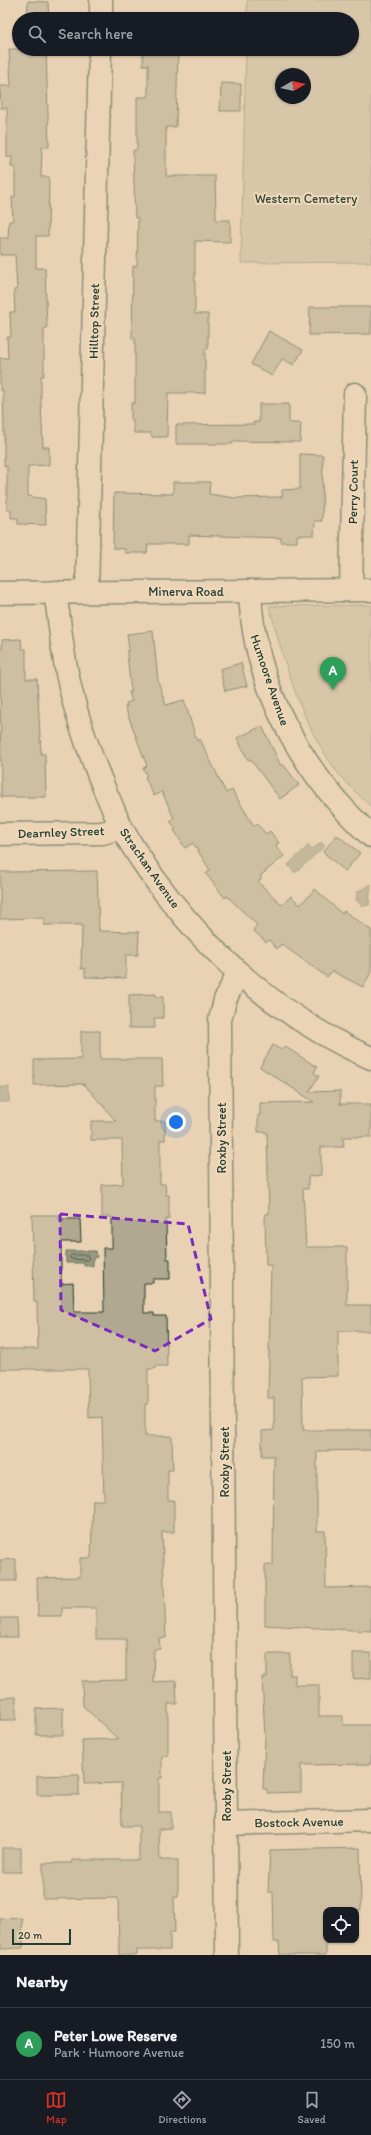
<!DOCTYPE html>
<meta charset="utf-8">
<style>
body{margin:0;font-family:Itim,sans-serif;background:#242831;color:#f1f3f6}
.controls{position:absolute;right:12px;bottom:12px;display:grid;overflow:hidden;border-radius:8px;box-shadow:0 1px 3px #0004}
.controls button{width:36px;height:36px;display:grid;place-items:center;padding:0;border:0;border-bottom:1px solid #363941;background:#171b24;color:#f1f3f6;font:20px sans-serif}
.compass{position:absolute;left:275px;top:68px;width:36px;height:36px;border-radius:50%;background:#171b24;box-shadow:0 1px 3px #0004;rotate:81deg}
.scale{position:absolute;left:12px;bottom:10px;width:59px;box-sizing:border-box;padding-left:4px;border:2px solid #1f3d34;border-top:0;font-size:11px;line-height:14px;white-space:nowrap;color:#1f3d34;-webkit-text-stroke:3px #f0d8b8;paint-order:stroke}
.you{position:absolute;left:176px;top:1122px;width:14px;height:14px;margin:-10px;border:3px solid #fff;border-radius:50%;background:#1a73e8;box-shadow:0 0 0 6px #1a73e833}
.badge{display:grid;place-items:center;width:26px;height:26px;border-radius:50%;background:#d93025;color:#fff;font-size:13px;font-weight:700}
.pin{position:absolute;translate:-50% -33px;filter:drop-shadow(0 1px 2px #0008)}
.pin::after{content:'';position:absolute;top:21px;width:14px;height:12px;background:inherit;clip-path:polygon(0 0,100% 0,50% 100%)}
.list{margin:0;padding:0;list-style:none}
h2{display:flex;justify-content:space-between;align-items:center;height:52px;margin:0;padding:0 16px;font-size:17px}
h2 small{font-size:13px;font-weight:400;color:#9ea1a6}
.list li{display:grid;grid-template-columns:26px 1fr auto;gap:12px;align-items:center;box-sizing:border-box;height:72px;padding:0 16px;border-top:1px solid #363941}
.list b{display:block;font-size:15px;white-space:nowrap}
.list p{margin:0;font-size:13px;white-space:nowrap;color:#9ea1a6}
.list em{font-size:13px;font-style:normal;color:#9ea1a6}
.icon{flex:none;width:22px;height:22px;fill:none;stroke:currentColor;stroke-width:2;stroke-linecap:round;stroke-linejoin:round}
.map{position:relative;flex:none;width:371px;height:1955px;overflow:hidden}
.search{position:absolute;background:#171b24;box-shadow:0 1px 3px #0004;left:12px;right:12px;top:12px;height:44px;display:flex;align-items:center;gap:10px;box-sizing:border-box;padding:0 14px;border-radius:22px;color:#9ea1a6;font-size:15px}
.sheet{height:124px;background:#171b24}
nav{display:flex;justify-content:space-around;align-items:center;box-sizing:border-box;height:56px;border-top:1px solid #363941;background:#171b24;font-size:11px;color:#9ea1a6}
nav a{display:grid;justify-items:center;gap:2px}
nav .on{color:#d93025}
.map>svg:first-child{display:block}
.green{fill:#c6b99d;stroke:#727b68;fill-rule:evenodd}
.water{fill:#989780;stroke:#687362}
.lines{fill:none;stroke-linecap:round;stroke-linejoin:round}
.shore{stroke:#4f6152;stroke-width:1}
.building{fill:#b0a890;stroke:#1f3d34}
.minor-casing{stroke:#1f3d34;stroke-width:25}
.minor{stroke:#f0d8b8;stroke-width:22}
.marked{fill:none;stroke:#7b2cbf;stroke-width:3;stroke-dasharray:8 5;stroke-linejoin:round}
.labels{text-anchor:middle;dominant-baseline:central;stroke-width:4;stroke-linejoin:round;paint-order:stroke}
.park-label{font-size:13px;fill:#30493e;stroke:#f0d8b8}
.street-label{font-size:13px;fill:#1f3d34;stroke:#f0d8b8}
</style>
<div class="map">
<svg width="371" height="1955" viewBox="0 0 371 1955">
<rect width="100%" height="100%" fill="#e8d2b3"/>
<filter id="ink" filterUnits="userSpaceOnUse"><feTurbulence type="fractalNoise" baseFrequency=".025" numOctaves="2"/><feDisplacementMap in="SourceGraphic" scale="8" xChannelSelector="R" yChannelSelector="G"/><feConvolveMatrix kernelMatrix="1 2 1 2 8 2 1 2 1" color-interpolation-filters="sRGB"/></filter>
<g filter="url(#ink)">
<!-- green -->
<g class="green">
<path d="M 247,0 L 371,0 L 371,262 L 241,263 L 246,49 L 352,49 L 352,19 L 247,19 ZM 281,74 L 305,74 L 305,98 L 281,98 Z"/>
<path d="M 371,605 L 371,807 C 359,795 345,783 335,769 C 300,721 285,663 269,606 Z"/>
</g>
<!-- water -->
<g class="water">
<path d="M 321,842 L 325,846 L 295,873 L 288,865 L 309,845 L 313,849 Z"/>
<path d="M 371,884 L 369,905 C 363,907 360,905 356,900 L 357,892 Z"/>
<rect x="0" y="1087" width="9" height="15"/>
<path d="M 66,1251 L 96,1251 L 97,1257 L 93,1258 L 93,1266 L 84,1266 L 84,1263 L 66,1263 Z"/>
</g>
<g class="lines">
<!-- shore -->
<path class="shore" d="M 72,1255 L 87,1255 L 89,1258 L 87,1260 L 71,1259 L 70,1257 Z"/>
</g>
<!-- building -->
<g class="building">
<path d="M 28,1 L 48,2 L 49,19 L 27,19 Z"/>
<path d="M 9,49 L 46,49 L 49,147 L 42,147 L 41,177 L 49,177 L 48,236 L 36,236 L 36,268 L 45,268 L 47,328 L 44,329 L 44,376 L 41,376 L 41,402 L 43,447 L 49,447 L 49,465 L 28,466 L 28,496 L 45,499 L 46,525 L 18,524 L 18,518 L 11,518 L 11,510 L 7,510 L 7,466 L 4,466 L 4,426 L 3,390 L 0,390 L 0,358 L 8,358 L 7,337 L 11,337 L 10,312 L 15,312 L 14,290 L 17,289 L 15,255 L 0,255 L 0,238 L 8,238 L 9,221 L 13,221 L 12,197 L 15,197 L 15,167 L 11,167 L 12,157 L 7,157 L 7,108 L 1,108 L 0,86 L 11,86 Z"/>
<path d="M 143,49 L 178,49 L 176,127 L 166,127 L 166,176 L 215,176 L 216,220 L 230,220 L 230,242 L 195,241 L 195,314 L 208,314 L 208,349 L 205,349 L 205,393 L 168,393 L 167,437 L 152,437 L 151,433 L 134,433 L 133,420 L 131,420 L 131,403 L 135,403 L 135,338 L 132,339 L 133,266 L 137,266 L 138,218 L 135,218 L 133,150 L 137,150 L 137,97 L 148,97 L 148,65 L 143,65 Z"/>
<path d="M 221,83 L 241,84 L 241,111 L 220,111 Z"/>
<path d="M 310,307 L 371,307 L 371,334 L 309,335 Z"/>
<path d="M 269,331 L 303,350 L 294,365 L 282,359 L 272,376 L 251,364 Z"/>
<path d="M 259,404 L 289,404 L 289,423 L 301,423 L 300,442 L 233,441 L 233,444 L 176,444 L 176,425 L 254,424 L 254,422 L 259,422 Z"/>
<path d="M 300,454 L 323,455 L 322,521 L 315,521 L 314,535 L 297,535 L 297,542 L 281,542 L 281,538 L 189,535 L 189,544 L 148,544 L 147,553 L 125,553 L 125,549 L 113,548 L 114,493 L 173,494 L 173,482 L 210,482 L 209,494 L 235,498 L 282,497 L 282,490 L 300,489 Z"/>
<path d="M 153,631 L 158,681 L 166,705 L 184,700 L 197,741 L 200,739 L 226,793 L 232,790 L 254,826 L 257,824 L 266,834 L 270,831 L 279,843 L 275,846 L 284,856 L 260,876 L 262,878 L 258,882 L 282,905 L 291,896 L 300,905 L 315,889 L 342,914 L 344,911 L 371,930 L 371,972 L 363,987 L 332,971 L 327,977 L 281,944 L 277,949 L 269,940 L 266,942 L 253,930 L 257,925 L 227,896 L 225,898 L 206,874 L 210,870 L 193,843 L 185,848 L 174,830 L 176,829 L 170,821 L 174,818 L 162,792 L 154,796 L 145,777 L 147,776 L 143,768 L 147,766 L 125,707 L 127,706 L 126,703 L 132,701 L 129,692 L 131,692 L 127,654 L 127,650 L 129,650 L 127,634 Z"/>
<path d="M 21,639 L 22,649 L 26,649 L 26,679 L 37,679 L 41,754 L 45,754 L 46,797 L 1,797 L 0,649 L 2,649 L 2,640 Z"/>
<path d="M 241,663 L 247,686 L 225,691 L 220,669 Z"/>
<path d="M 262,726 L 281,766 L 283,764 L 299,785 L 280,799 L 250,759 L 248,760 L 237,738 Z"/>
<path d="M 337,835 L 360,853 L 345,871 L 323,852 Z"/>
<path d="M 97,871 L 99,931 L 139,932 L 138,955 L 126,955 L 126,978 L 85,977 L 85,968 L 81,969 L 82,925 L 44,925 L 44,918 L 0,919 L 0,872 Z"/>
<path d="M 156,994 L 156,997 L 163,997 L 163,1018 L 154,1018 L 155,1028 L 129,1028 L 129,995 Z"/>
<path d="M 81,1031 L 100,1031 L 100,1059 L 162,1059 L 163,1086 L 155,1086 L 155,1121 L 165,1121 L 165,1140 L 160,1140 L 160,1184 L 165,1184 L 166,1195 L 169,1195 L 169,1219 L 166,1219 L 167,1259 L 170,1259 L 170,1279 L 153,1279 L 153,1283 L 144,1283 L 144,1313 L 154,1313 L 154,1316 L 166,1316 L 167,1366 L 155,1366 L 155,1369 L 148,1369 L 148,1404 L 145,1404 L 145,1436 L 172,1436 L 173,1470 L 168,1470 L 168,1500 L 174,1500 L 174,1532 L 162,1532 L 166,1638 L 159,1638 L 160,1649 L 154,1649 L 153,1682 L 176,1681 L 177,1704 L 168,1704 L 168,1756 L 162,1756 L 162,1778 L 159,1778 L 159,1812 L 171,1812 L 171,1828 L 159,1829 L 160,1860 L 178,1860 L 178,1897 L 174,1897 L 175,1932 L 170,1932 L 170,1950 L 137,1950 L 137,1955 L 119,1955 L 118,1898 L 43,1899 L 43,1863 L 72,1863 L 72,1860 L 139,1860 L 139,1826 L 122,1826 L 121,1783 L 84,1784 L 82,1740 L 118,1739 L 83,1706 L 82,1681 L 126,1680 L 126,1639 L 96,1639 L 96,1608 L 62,1608 L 62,1616 L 38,1616 L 37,1578 L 80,1577 L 80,1558 L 91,1558 L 93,1500 L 104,1500 L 102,1417 L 89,1418 L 88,1369 L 0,1369 L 0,1349 L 38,1349 L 37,1302 L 34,1302 L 32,1215 L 59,1215 L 59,1219 L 80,1219 L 81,1242 L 61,1242 L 61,1284 L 73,1283 L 74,1312 L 104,1312 L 103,1248 L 112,1248 L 112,1217 L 102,1217 L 102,1185 L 123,1184 L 122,1140 L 91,1140 L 91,1121 L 116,1121 L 84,1084 L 34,1085 L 34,1060 L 81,1059 Z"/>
<path d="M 273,1045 L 281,1050 L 284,1046 L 317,1067 L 314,1073 L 319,1076 L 309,1092 L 340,1091 L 340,1104 L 371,1104 L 371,1137 L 343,1137 L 344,1147 L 321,1147 L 321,1175 L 308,1177 L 308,1189 L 303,1189 L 306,1247 L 347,1247 L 347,1305 L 371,1305 L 371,1331 L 338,1331 L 338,1376 L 302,1377 L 303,1430 L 371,1430 L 371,1450 L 317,1451 L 317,1531 L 325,1531 L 326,1588 L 371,1587 L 371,1631 L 265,1625 L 265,1565 L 273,1565 L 274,1456 L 262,1456 L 262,1431 L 274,1430 L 274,1398 L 268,1398 L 271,1265 L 266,1265 L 265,1214 L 269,1214 L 267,1132 L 258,1132 L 258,1115 L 260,1115 L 260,1103 L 314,1102 L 260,1067 Z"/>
<path d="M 16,1559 L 16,1581 L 0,1581 L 0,1560 Z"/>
<path d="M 0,1618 L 17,1618 L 18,1637 L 0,1637 Z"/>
<path d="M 353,1653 L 371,1653 L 371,1678 L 353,1679 Z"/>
<path d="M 267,1654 L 290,1654 L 290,1675 L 295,1675 L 295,1685 L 319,1685 L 319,1716 L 343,1716 L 343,1725 L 371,1725 L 371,1764 L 301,1765 L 301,1792 L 267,1793 L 267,1789 L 263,1789 L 265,1737 L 262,1677 L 267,1677 Z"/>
<path d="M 16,1697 L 16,1720 L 0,1720 L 0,1698 Z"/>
<path d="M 63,1708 L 63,1735 L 36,1735 L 36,1709 Z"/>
<path d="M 79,1775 L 79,1795 L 37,1795 L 37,1776 Z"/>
<rect x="2" y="1848" width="19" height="24"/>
<path d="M 360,1848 L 361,1910 L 326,1910 L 326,1955 L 280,1955 L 279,1942 L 274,1942 L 273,1892 L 268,1892 L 270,1850 Z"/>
<path d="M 22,1918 L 23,1948 L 1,1949 L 0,1919 Z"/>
</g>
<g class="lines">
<!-- minor casing -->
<g class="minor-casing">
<g id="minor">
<path d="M 101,19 L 101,0"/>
<path d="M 351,590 L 355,394"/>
<path d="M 250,591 C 253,686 302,773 371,836"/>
<path d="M 55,592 C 60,622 62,653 69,682 C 77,720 91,757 106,793 C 112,805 116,818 122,829 C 180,928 265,1012 371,1058"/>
<path d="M 87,592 L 100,49"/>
<path d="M 0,593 L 371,590"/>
<path d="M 0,834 L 102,833 L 121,828"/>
<path d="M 226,1824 L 371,1820"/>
<path d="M 227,1955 L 220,1020 L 225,1000 L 238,973"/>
</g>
</g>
<!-- minor -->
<use href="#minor" class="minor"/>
</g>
</g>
<!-- marked area -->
<path d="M0 0H371V1955H0ZM 60,1214 L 188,1224 L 211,1319 L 155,1351 L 61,1310 Z" fill="#e8d2b3" fill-opacity=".55" fill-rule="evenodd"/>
<path class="marked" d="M 60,1214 L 188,1224 L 211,1319 L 155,1351 L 61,1310 Z"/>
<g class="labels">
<!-- park labels -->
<g class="park-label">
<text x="306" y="198">Western Cemetery</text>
</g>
<!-- street labels -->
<g class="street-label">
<text transform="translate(94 321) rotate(-89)">Hilltop Street</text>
<text transform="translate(353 492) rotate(-89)">Perry Court</text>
<text x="186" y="591">Minerva Road</text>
<text transform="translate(270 680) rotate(71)">Humoore Avenue</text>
<text transform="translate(61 832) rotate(-2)">Dearnley Street</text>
<text transform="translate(150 868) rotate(55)">Strachan Avenue</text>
<text transform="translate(221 1138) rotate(-90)">Roxby Street</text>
<text transform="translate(224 1462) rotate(-90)">Roxby Street</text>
<text transform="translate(226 1786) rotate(-90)">Roxby Street</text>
<text transform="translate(299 1822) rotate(-1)">Bostock Avenue</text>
</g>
</g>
</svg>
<div class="controls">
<button><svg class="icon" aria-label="locate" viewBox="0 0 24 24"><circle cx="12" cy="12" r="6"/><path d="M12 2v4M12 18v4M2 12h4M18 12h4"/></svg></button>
</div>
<svg class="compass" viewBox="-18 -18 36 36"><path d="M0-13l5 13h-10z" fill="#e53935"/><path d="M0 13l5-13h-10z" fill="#9ea1a6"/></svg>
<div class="scale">20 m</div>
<div class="you"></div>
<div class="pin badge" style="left:333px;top:690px;background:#2e9e5b">A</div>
<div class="search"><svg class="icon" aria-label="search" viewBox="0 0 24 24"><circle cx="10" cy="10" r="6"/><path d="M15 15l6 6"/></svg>Search here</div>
</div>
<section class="sheet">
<h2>Nearby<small></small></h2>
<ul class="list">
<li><span class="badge" style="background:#2e9e5b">A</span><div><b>Peter Lowe Reserve</b><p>Park · Humoore Avenue</p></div><em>150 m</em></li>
</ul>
</section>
<nav>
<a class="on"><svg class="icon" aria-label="map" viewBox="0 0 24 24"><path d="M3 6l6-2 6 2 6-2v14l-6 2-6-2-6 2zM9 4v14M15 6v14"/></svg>Map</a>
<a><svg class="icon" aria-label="directions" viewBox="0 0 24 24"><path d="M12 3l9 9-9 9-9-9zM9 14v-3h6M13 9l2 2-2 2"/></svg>Directions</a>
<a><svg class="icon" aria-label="saved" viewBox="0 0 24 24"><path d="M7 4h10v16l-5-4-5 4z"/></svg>Saved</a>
</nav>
